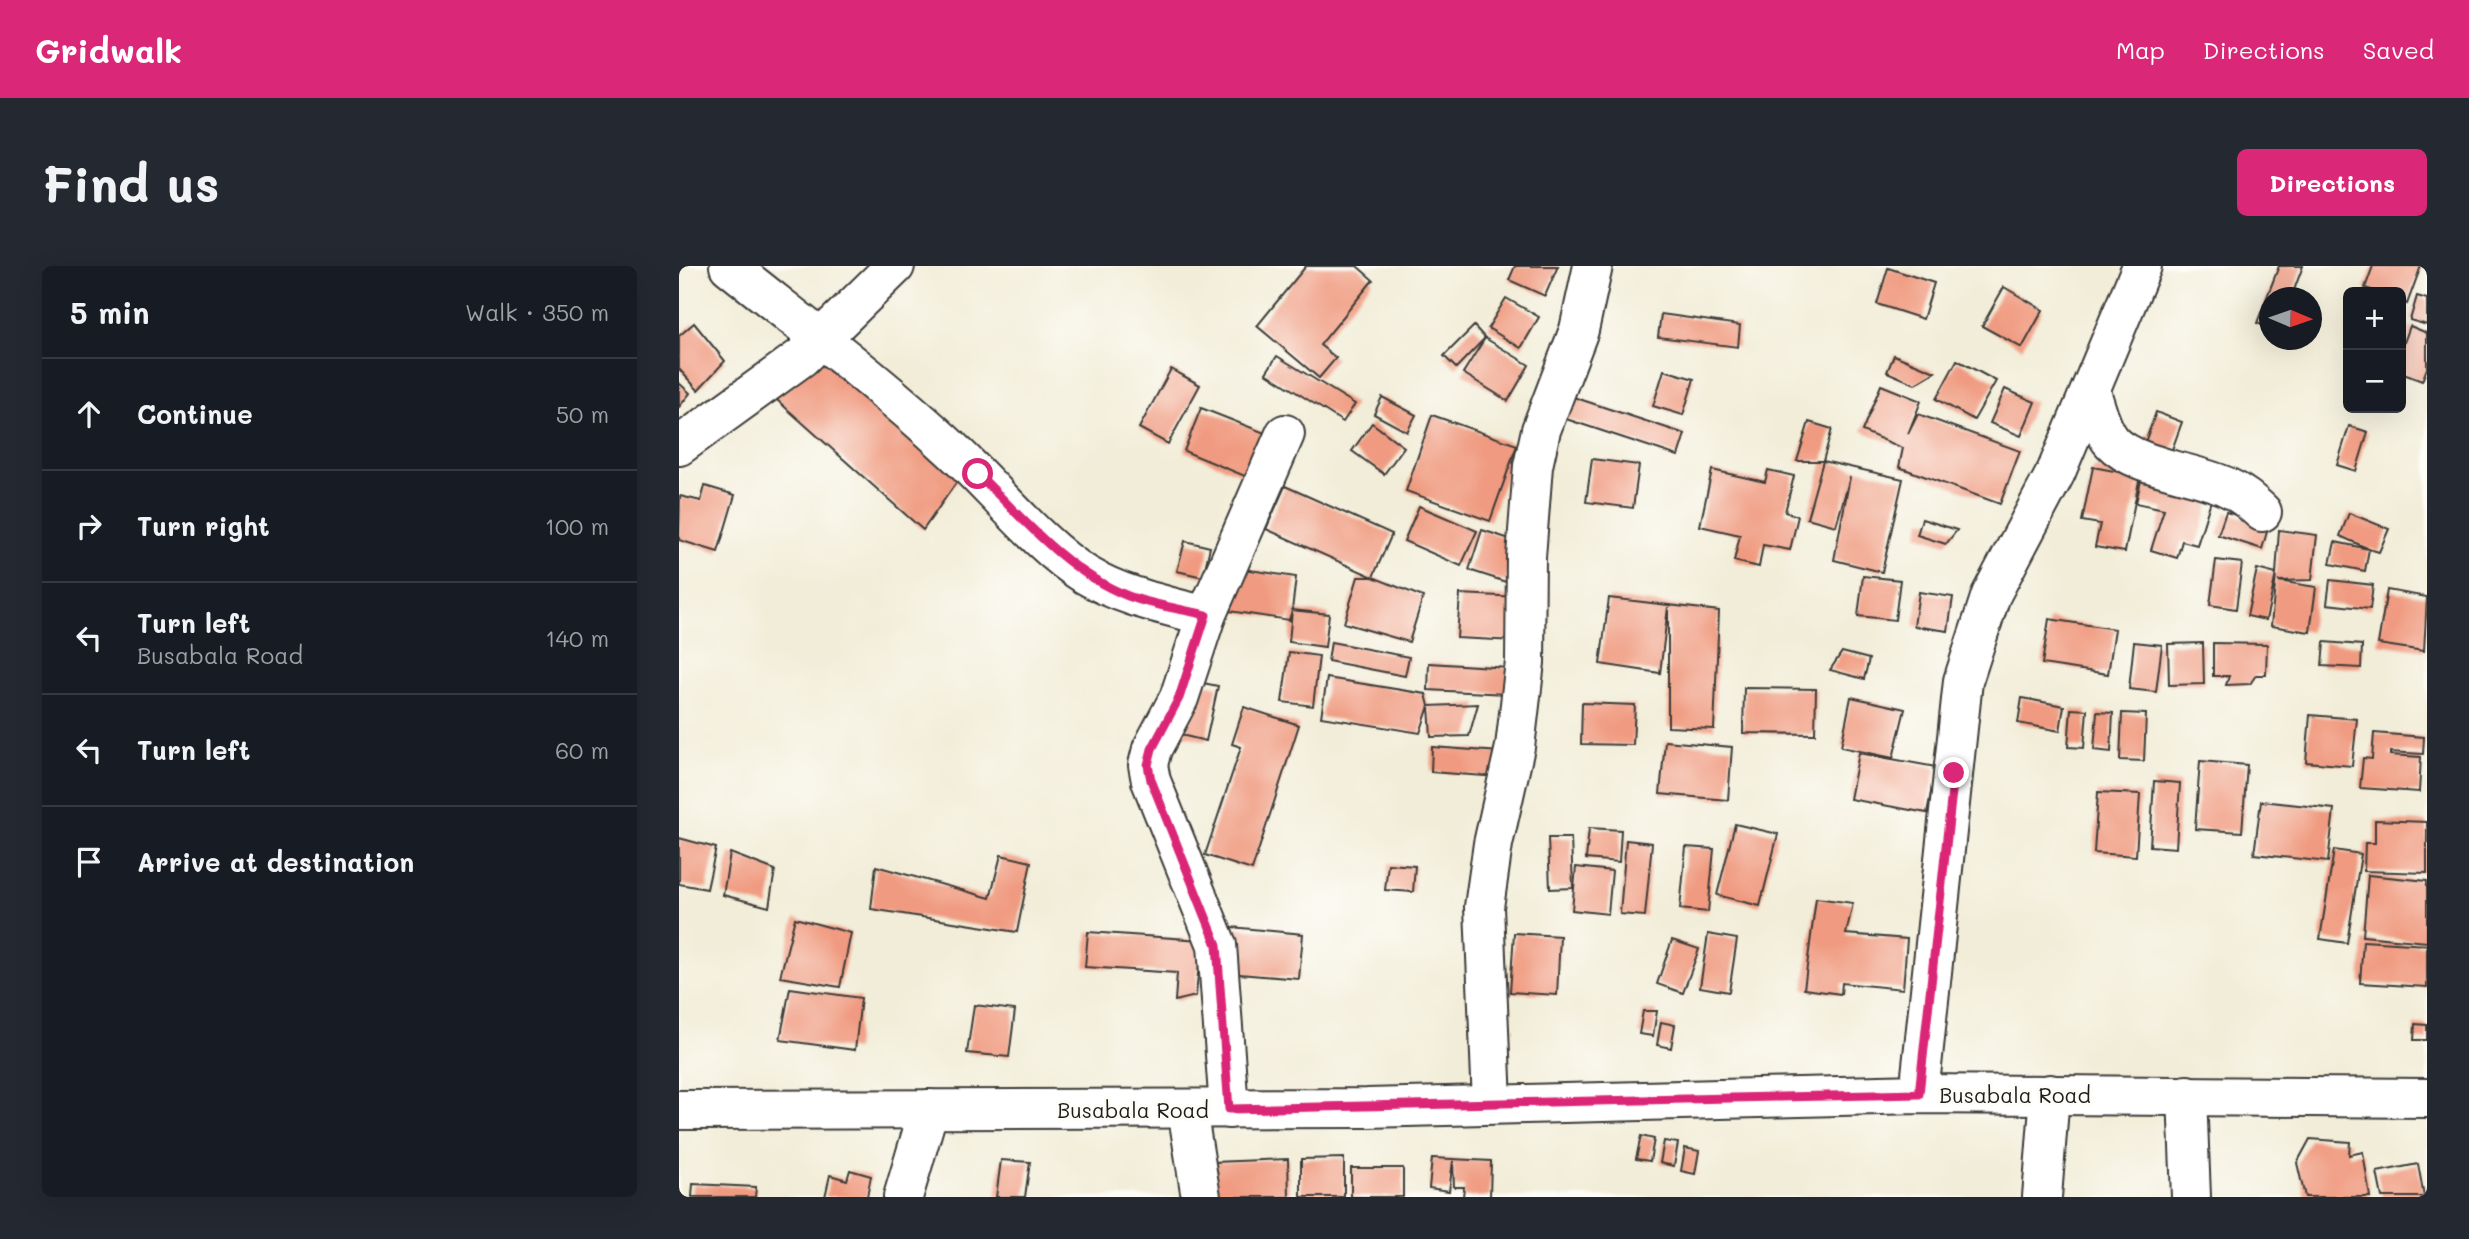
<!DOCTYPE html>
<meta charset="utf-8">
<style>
body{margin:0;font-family:Mali,sans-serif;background:#242831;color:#f1f3f6}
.controls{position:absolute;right:21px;top:21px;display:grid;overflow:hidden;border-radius:10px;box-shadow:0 7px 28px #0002}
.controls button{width:63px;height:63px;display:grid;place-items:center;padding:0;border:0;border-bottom:2px solid #363941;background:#171b24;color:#f1f3f6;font:35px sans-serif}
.compass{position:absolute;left:1580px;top:21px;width:63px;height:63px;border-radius:50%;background:#171b24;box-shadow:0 7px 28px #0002;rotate:92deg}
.stop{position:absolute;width:21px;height:21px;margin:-16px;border:5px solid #db2777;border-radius:50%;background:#fff}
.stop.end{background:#db2777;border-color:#fff;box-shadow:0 2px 7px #0008}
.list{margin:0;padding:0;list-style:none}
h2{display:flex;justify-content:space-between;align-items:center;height:91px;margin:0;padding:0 28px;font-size:30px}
h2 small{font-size:23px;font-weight:400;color:#9ea1a6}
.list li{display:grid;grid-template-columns:46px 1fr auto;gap:21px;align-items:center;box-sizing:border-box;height:112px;padding:0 28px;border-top:2px solid #363941}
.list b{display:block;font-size:26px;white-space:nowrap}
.list p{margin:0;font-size:23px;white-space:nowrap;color:#9ea1a6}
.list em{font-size:23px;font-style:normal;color:#9ea1a6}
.icon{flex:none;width:38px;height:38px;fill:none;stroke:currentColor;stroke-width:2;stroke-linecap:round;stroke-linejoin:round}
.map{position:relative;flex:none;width:1748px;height:931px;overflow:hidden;border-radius:10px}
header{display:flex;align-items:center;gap:42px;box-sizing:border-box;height:98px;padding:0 35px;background:#db2777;color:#fff}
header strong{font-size:33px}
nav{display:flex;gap:38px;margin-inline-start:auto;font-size:24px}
.intro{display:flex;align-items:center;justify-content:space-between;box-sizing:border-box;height:168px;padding:0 42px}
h1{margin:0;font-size:49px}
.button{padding:18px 32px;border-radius:10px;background:#db2777;color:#fff;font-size:24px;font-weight:700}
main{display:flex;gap:42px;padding:0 42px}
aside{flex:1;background:#171b24;border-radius:10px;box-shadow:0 7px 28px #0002}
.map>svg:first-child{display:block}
.building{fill:#f09b81}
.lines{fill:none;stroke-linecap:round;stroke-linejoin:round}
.minor-casing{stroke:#3c3b38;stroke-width:42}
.minor{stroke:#fff;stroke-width:38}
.route{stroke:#db2777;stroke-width:9}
.labels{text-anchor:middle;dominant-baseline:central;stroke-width:6;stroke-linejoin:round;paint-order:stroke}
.street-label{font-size:21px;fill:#1c1c1c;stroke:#fdfcf7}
</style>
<header>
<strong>Gridwalk</strong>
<nav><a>Map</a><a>Directions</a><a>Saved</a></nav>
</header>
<div class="intro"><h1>Find us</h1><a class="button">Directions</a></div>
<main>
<aside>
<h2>5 min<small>Walk · 350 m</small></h2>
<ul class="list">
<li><svg class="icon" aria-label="ahead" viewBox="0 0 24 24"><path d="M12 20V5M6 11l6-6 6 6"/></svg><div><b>Continue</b></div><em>50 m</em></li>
<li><svg class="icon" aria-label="right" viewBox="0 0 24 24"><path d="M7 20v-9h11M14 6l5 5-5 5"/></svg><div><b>Turn right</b></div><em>100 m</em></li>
<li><svg class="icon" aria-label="left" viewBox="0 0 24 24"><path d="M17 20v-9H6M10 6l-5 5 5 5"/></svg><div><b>Turn left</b><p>Busabala Road</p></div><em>140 m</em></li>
<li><svg class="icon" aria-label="left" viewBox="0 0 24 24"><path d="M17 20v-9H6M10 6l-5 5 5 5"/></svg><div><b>Turn left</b></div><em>60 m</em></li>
<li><svg class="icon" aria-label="arrive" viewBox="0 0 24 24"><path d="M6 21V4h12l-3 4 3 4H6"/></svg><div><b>Arrive at destination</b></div></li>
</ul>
</aside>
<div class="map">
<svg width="1748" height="931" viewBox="0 0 1748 931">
<rect width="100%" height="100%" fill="#fdfcf7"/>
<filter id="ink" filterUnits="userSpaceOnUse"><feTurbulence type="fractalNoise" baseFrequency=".0143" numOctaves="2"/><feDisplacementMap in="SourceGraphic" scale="14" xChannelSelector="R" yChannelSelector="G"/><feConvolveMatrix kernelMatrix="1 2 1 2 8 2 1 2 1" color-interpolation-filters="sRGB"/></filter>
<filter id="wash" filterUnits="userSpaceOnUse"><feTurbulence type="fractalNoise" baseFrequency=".00686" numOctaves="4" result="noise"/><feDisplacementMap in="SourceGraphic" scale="28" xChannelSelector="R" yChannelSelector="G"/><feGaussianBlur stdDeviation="1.57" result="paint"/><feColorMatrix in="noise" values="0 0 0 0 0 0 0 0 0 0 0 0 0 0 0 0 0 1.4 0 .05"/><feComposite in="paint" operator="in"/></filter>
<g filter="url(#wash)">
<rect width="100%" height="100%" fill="#f2edd8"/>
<g id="blocks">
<!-- building -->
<g class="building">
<path d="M 627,0 L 678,0 L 694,14 L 641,79 L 657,92 L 640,112 L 578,60 Z"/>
<path d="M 836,0 L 879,0 L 866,30 L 830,14 Z"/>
<path d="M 1600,0 L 1624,0 L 1612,32 L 1590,32 L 1590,62 L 1578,57 Z"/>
<path d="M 1694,0 L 1742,0 L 1728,38 L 1722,35 L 1722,26 L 1699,26 L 1686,22 Z"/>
<path d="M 1209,2 L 1255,17 L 1244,53 L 1198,38 Z"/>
<path d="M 1325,21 L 1364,44 L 1343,82 L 1303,60 Z"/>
<path d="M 1738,30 L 1748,33 L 1748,59 L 1731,54 Z"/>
<path d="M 827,32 L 860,51 L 842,82 L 809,62 Z"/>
<path d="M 982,48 L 1061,59 L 1059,81 L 979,71 Z"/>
<path d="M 15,57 L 46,95 L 19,124 L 0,103 L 0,70 Z"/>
<path d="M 795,60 L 806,72 L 777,102 L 765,90 Z"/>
<path d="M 1731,60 L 1748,67 L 1748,102 L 1743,115 L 1722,107 L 1722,85 Z"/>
<path d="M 144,72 L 286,204 L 244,264 L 89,126 Z"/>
<path d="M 806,72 L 850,99 L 829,135 L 784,107 Z"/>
<path d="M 1215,89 L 1256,106 L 1236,118 L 1208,106 Z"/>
<path d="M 598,90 L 676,138 L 664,156 L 587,107 Z"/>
<path d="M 1278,94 L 1317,115 L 1295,154 L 1257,133 Z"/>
<path d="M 492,103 L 521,119 L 489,178 L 460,162 Z"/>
<path d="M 985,104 L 1015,113 L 1004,149 L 974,140 Z"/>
<path d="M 0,117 L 11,127 L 0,141 Z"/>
<path d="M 1202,119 L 1242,135 L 1229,168 L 1239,148 L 1341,185 L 1321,238 L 1220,201 L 1224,182 L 1183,165 Z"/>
<path d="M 1326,123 L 1356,136 L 1342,170 L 1311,157 Z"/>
<path d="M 888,129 L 1006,168 L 999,190 L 881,151 Z"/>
<path d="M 703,131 L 737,149 L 728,166 L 695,148 Z"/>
<path d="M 522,142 L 596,171 L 578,215 L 505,185 Z"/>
<path d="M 1477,146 L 1503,156 L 1490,192 L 1464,182 Z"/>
<path d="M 753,149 L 838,179 L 811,255 L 727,225 Z"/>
<path d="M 1130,156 L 1153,163 L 1144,195 L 1118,195 Z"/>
<path d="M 693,157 L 725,181 L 705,208 L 673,185 Z"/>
<path d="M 1670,160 L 1689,166 L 1677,205 L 1658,199 Z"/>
<path d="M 913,193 L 960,199 L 954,242 L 907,236 Z"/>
<path d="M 1144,195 L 1224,213 L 1203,306 L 1155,294 L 1171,211 L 1157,260 L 1128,252 Z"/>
<path d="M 1414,201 L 1461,210 L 1446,286 L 1416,281 L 1421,258 L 1403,255 Z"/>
<path d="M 1033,204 L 1086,216 L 1089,204 L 1115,210 L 1106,246 L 1119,250 L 1111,284 L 1084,279 L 1080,301 L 1055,295 L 1061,269 L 1021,260 Z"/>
<path d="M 1463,210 L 1534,228 L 1518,279 L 1503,275 L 1498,292 L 1472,284 L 1485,243 L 1457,237 Z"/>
<path d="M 26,220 L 56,229 L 39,286 L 0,274 L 1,230 L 22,235 Z"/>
<path d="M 606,220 L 713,268 L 694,311 L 587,263 Z"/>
<path d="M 740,240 L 798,265 L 782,300 L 725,275 Z"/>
<path d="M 1547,246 L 1590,259 L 1583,283 L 1539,269 Z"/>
<path d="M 1670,247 L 1710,263 L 1700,286 L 1690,283 L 1686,305 L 1651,298 L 1656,276 L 1690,283 L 1661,270 Z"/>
<path d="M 1243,253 L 1278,264 L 1267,278 L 1238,269 Z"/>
<path d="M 803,264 L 840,276 L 827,316 L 790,304 Z"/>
<path d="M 1600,264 L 1638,269 L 1633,314 L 1599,315 L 1637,321 L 1631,366 L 1592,360 L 1597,308 L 1587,354 L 1568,350 L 1578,303 L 1597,308 Z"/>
<path d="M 506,275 L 531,281 L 524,311 L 498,305 Z"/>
<path d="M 1537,294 L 1563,297 L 1557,343 L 1531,339 Z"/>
<path d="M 557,302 L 617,311 L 613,344 L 650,348 L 646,381 L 610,376 L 613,344 L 610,354 L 550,345 Z"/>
<path d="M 1184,310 L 1221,314 L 1216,354 L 1179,350 Z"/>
<path d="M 679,311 L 694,311 L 744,331 L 730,376 L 665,357 Z"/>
<path d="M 1651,314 L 1694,319 L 1691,343 L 1648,338 Z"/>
<path d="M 1708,324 L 1748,331 L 1745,385 L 1699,378 Z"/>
<path d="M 1240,326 L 1274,331 L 1269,365 L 1235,360 Z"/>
<path d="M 781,328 L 840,331 L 837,375 L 778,372 Z"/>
<path d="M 930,332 L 1040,345 L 1035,463 L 989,461 L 989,341 L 981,407 L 921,398 Z"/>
<path d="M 1370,353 L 1436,363 L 1429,408 L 1363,398 Z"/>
<path d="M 652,376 L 730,391 L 726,410 L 649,395 Z"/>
<path d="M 1455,376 L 1483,379 L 1477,426 L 1450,423 Z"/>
<path d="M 1645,376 L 1683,379 L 1682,402 L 1643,400 Z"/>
<path d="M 1524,377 L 1525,418 L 1490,419 L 1489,378 Z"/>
<path d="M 1534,377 L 1588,378 L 1587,409 L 1577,409 L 1571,418 L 1547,419 L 1550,410 L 1534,410 Z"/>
<path d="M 610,386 L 640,390 L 634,440 L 603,436 Z"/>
<path d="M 1163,386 L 1190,393 L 1185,413 L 1151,404 Z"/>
<path d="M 750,397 L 830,402 L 828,428 L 749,424 Z"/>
<path d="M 648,412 L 747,428 L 750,440 L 799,438 L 790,470 L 752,471 L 750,440 L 741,467 L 642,451 Z"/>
<path d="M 514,415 L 539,420 L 527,475 L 502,469 Z"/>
<path d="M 1065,422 L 1137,423 L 1136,468 L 1064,467 Z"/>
<path d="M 1172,431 L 1226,443 L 1214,492 L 1162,481 Z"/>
<path d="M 1343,432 L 1385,440 L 1381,465 L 1339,457 Z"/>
<path d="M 903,437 L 956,439 L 954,479 L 902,478 Z"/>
<path d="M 565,441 L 620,459 L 573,604 L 526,589 L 562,481 L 553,478 Z"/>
<path d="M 1392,443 L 1408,444 L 1405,482 L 1389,481 Z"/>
<path d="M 1418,446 L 1434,447 L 1432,486 L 1415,484 Z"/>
<path d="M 1443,447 L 1467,448 L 1465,495 L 1441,494 Z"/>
<path d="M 1631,449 L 1678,453 L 1673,500 L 1627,496 Z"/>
<path d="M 1695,467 L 1745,471 L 1744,488 L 1711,486 L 1711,489 L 1742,491 L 1740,526 L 1681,522 L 1684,492 L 1693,493 Z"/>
<path d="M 986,475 L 1053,481 L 1049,534 L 981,528 Z"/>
<path d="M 753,481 L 821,486 L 819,511 L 752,506 Z"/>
<path d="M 1180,487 L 1257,501 L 1248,547 L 1171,533 Z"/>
<path d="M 1521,495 L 1568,499 L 1563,566 L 1516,563 Z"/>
<path d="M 1475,515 L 1501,517 L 1497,582 L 1471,580 Z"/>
<path d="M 1419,526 L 1461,528 L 1457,590 L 1415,587 Z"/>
<path d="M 1582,535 L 1655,543 L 1649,596 L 1575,588 Z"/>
<path d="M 1696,554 L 1748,556 L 1748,607 L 1685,605 L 1686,577 L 1696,577 Z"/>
<path d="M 1056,558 L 1099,568 L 1081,640 L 1038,629 Z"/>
<path d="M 910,562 L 942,564 L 940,596 L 907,593 Z"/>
<path d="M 0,572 L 37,582 L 28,623 L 0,618 Z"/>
<path d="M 869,572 L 892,572 L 894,622 L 871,623 Z"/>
<path d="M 947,574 L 973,577 L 966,650 L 941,648 Z"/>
<path d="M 1007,581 L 1035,583 L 1029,646 L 1001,643 Z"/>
<path d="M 1655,584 L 1682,588 L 1668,677 L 1641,673 Z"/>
<path d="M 51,587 L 96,604 L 90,641 L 44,629 Z"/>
<path d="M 322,589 L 352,596 L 338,666 L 192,643 L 197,600 L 311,632 Z"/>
<path d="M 709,598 L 736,600 L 734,626 L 706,624 Z"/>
<path d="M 897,601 L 933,605 L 929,648 L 893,644 Z"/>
<path d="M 1689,609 L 1748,615 L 1748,676 L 1684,670 Z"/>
<path d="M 1137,632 L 1174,637 L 1167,668 L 1228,673 L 1224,723 L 1163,717 L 1162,728 L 1125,723 Z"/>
<path d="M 116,652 L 172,667 L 161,721 L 101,711 Z"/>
<path d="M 552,661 L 624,668 L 620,713 L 549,707 Z"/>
<path d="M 409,666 L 522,674 L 517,730 L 496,735 L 498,707 L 406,701 Z"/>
<path d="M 835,667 L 881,670 L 878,729 L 831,726 Z"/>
<path d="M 1029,668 L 1058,673 L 1050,726 L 1021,721 Z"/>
<path d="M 993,674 L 1020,683 L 1004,727 L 978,718 Z"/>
<path d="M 1684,675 L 1748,679 L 1748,721 L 1681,717 Z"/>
<path d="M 111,722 L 182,732 L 176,784 L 101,774 Z"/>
<path d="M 295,739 L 336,744 L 330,791 L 288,787 Z"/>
<path d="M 964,745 L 978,745 L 974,770 L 960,768 Z"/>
<path d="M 982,756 L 996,759 L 992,782 L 978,779 Z"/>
<path d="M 1736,758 L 1748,759 L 1748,774 L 1735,774 Z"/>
<path d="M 962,870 L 975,873 L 971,895 L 957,893 Z"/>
<path d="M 1631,873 L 1671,876 L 1670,889 L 1684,886 L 1691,931 L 1626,931 L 1618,897 Z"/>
<path d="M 985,875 L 999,877 L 995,900 L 981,897 Z"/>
<path d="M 1006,882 L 1020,885 L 1016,908 L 1002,905 Z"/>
<path d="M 665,892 L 665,931 L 622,931 L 622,893 Z"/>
<path d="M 753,892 L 812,895 L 811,931 L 784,931 L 785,921 L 775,921 L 774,895 L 770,925 L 750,922 Z"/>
<path d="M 609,893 L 610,931 L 536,931 L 535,896 Z"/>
<path d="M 322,894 L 351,896 L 346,931 L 317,931 Z"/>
<path d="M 1739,898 L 1745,931 L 1703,931 L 1698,906 Z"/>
<rect x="672" y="902" width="52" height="29"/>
<path d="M 171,904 L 192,910 L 188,931 L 146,931 L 151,909 L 168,914 Z"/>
<path d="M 14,918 L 77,921 L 76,931 L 13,931 Z"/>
</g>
</g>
</g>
<g filter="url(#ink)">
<use href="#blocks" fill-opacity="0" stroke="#3c3b38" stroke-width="2"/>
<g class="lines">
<!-- minor casing -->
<g class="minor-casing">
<g id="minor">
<path d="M 50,0 C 125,60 201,117 271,182 C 312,219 362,282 407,309 C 444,331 486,339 527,350"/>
<path d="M 1412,126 C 1418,143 1421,162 1433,176 C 1456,201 1516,206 1548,221 C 1562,227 1572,236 1583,246"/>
<path d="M 0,180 L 123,91 L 216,0"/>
<path d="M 1240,828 L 1284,415 L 1312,329 L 1377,206 L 1463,0"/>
<path d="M 1508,829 L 1512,931"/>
<path d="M 813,838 L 805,641 L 814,578 L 836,481 L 846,396 L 847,291 L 854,200 L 862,164 L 900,64 L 914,0"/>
<path d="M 508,843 L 522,931"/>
<path d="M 550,843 L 538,679 L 472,515 L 469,499 L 473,483 L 500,432 L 527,350 L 606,168"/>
<path d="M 0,844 L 688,842 L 1240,828 L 1748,832"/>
<path d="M 224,931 L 250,843"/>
<path d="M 1363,931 L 1371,828"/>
</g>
</g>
<!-- minor -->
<use href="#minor" class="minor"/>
</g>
</g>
<g class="lines" filter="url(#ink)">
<!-- route -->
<path class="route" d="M 299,208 C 344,253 388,306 449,330 C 473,339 502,343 527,349 L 500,432 L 473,483 L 469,499 L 472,514 L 538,679 L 550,843 L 1240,828 L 1275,507"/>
</g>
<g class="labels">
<!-- street labels -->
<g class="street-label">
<text x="1336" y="828">Busabala Road</text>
<text x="454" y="843">Busabala Road</text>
</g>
</g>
</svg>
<div class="controls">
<button>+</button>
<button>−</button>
</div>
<svg class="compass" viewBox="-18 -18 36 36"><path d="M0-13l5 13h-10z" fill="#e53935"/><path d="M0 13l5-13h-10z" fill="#9ea1a6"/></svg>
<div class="stop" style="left:299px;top:208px"></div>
<div class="stop end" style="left:1275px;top:507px"></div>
</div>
</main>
